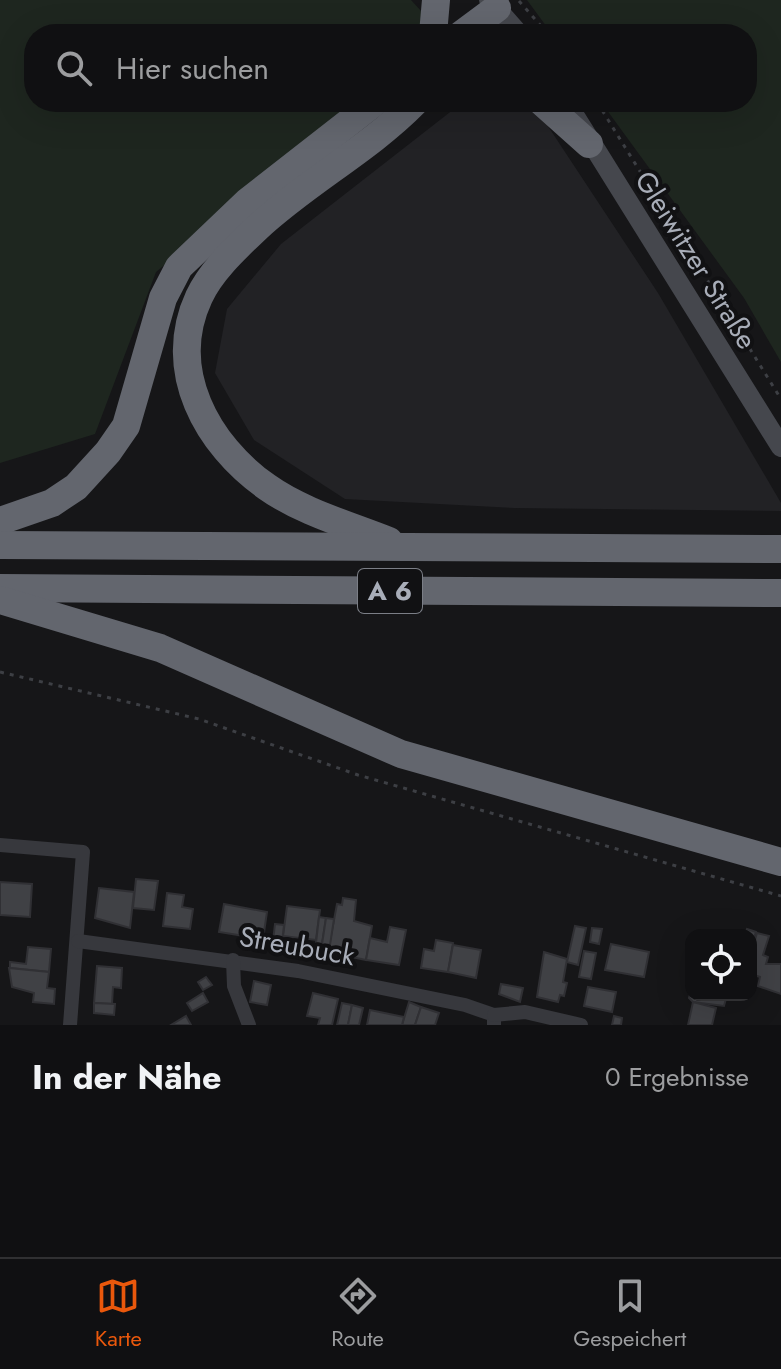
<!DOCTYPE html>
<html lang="de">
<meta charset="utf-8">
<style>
body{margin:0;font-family:Jost,sans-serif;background:#1e1e20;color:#f1f3f6}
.controls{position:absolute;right:24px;bottom:24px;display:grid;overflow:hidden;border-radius:16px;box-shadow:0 8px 32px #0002}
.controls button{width:72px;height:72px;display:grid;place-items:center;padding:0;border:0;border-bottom:2px solid #303032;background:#101012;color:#f1f3f6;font:40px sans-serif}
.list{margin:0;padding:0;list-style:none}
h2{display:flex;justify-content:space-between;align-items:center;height:104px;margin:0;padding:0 32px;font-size:34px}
h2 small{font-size:26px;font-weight:400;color:#9c9d9f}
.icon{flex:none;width:44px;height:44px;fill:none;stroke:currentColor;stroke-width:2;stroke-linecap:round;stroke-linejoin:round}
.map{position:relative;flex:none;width:781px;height:1025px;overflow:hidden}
.search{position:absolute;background:#101012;box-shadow:0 8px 32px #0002;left:24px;right:24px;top:24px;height:88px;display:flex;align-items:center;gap:20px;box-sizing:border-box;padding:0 28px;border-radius:32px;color:#9c9d9f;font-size:30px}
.sheet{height:232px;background:#101012}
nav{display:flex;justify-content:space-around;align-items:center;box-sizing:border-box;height:112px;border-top:2px solid #303032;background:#101012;font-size:22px;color:#9c9d9f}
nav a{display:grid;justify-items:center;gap:4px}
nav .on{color:#ea580c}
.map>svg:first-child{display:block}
.built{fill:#222225}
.green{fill:#1e261f}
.building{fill:#404145;stroke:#303034;stroke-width:2}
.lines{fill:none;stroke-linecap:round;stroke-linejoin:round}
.path{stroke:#3d3f44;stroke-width:3;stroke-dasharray:4 6;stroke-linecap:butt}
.street{stroke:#37383d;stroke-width:14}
.secondary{stroke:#45474d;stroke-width:20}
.highway{stroke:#63666e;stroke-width:28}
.labels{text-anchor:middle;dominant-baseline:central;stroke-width:8;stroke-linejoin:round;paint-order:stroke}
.shield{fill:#111113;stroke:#7b7e86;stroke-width:2}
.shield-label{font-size:26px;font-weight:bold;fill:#a8adb8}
.street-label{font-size:28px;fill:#a8adb8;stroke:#111113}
</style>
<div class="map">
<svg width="781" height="1025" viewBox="0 0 781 1025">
<rect width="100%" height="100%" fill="#161618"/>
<!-- built -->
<path class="built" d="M 463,102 L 532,102 L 658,293 L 781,503 L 781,511 L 515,508 L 345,499 L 254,440 L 215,373 L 227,309 L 281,244 Z"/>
<!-- green -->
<g class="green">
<path d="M 0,0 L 411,0 L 422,12 L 420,34 L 34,34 L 34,102 L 361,102 L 156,272 L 95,434 L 0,463 Z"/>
<path d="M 527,0 L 781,0 L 781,362 L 744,298 L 601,102 L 747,102 L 747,34 L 552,34 Z"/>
</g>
<!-- building -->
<g class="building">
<path d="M 136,879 L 158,881 L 154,910 L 133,908 Z"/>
<path d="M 0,882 L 32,884 L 30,917 L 0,915 Z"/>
<path d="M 99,888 L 134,892 L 130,928 L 95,918 Z"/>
<path d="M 167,893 L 184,895 L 182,907 L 193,909 L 190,929 L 163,926 Z"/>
<path d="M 343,898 L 356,900 L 354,921 L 372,926 L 366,960 L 328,952 L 337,904 L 342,905 Z"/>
<path d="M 224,904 L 267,912 L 263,939 L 219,932 Z"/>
<path d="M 287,906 L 320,910 L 316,940 L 283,936 Z"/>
<path d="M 319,917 L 326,918 L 322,944 L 316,943 Z"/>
<path d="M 326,918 L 334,919 L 330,945 L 322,944 Z"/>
<path d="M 275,924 L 284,925 L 282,942 L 273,941 Z"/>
<path d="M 575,926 L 586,928 L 578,965 L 567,962 Z"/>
<path d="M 390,927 L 406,930 L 399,965 L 366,960 L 370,938 L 387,942 Z"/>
<path d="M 592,928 L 602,929 L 599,944 L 590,942 Z"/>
<path d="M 747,929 L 756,932 L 751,946 L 751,935 L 745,935 Z"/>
<path d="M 757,933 L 769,936 L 763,955 L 768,957 L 766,964 L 781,964 L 781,994 L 758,986 L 760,977 L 751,974 L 751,953 Z"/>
<path d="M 436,940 L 453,943 L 448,972 L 421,968 L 424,949 L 434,951 Z"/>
<path d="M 611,944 L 649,952 L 644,977 L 605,970 Z"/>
<path d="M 453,945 L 481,950 L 476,978 L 448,972 Z"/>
<path d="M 28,947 L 51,949 L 49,972 L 10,968 L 10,962 L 26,964 Z"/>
<path d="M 584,951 L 596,953 L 591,979 L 579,977 Z"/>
<path d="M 544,952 L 567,959 L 563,982 L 567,983 L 564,996 L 560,995 L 558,1002 L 537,997 Z"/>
<path d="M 97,966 L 122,968 L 121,988 L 113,987 L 112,1004 L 94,1003 Z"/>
<path d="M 9,968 L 49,972 L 47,988 L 55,989 L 54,1004 L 33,1002 L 34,993 L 12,987 Z"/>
<path d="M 206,977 L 212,985 L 203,990 L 198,982 Z"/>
<path d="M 254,981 L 271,985 L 267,1005 L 250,1002 Z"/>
<path d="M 501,984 L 523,988 L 520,1002 L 499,994 Z"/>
<path d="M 588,987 L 616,992 L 612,1012 L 584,1006 Z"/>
<path d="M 691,991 L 691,995 L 727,995 L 724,1006 L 693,1002 L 689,998 Z"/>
<path d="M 203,993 L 208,1002 L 192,1011 L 187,1003 Z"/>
<path d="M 313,993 L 338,999 L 332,1025 L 318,1025 L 320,1018 L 307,1016 Z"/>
<path d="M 409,1002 L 421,1007 L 415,1025 L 402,1025 Z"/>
<path d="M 693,1002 L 716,1008 L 712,1025 L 688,1025 Z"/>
<path d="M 94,1003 L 115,1004 L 114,1015 L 94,1013 Z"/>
<path d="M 342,1003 L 352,1005 L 348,1025 L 337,1025 Z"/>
<path d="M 352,1005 L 363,1008 L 359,1025 L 348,1025 Z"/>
<path d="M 421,1007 L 439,1013 L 435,1025 L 415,1025 Z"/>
<path d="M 370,1010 L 404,1017 L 402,1025 L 367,1025 Z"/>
<path d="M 186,1016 L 191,1025 L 171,1025 Z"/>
<path d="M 614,1016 L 622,1018 L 621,1025 L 612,1025 Z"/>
</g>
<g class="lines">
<!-- path -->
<g class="path">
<path d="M 519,1 L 548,34"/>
<path d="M 597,102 L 781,399"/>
<path d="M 0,672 L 199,719 L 358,775 L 781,896"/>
</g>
<!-- street -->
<g class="street">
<path d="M 0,845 L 83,852 L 70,1025"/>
<path d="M 78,941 L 298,971 L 465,1005 L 494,1015 L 494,1025"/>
<path d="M 233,960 L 234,986 L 249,1025"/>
<path d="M 494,1015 L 525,1012 L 581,1025"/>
</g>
<!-- secondary -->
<g class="secondary">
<path d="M 489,0 L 519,34"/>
<path d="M 566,102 L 781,447"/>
</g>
<!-- highway -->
<g class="highway">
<path d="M 433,34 L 436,0"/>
<path d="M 462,34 L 497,8"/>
<path d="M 542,102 L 589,144"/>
<path d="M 0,521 L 52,503 L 76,487 L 108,452 L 126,426 L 163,298 L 179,267 L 247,202 L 375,102"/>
<path d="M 389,541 C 349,525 302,512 267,487 C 207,445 165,370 199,297 C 211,271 236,248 257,228 C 306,182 368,150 415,102"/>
<path d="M 0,545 L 781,549"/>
<path d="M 0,588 L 781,593"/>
<path d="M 0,600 L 160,648 L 401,754 L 781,862"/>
</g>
</g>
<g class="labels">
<!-- shield labels -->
<rect class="shield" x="358" y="569" width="64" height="44" rx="6"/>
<g class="shield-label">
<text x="390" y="591">A 6</text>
</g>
<!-- street labels -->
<g class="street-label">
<text transform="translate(696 260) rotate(58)">Gleiwitzer Straße</text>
<text transform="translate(297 946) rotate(10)">Streubuck</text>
</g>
</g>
</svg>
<div class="controls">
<button><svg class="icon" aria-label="locate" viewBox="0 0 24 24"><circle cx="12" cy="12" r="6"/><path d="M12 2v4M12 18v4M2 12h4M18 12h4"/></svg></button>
</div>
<div class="search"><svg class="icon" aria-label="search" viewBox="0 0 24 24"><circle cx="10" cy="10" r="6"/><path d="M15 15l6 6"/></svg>Hier suchen</div>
</div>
<section class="sheet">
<h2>In der Nähe<small>0 Ergebnisse</small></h2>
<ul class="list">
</ul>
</section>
<nav>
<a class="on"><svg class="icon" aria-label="map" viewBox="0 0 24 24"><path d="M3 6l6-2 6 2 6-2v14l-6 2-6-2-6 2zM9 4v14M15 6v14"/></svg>Karte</a>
<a><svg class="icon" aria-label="directions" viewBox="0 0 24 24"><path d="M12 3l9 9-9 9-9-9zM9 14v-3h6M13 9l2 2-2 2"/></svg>Route</a>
<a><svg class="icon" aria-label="saved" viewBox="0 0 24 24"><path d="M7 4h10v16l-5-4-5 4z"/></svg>Gespeichert</a>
</nav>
